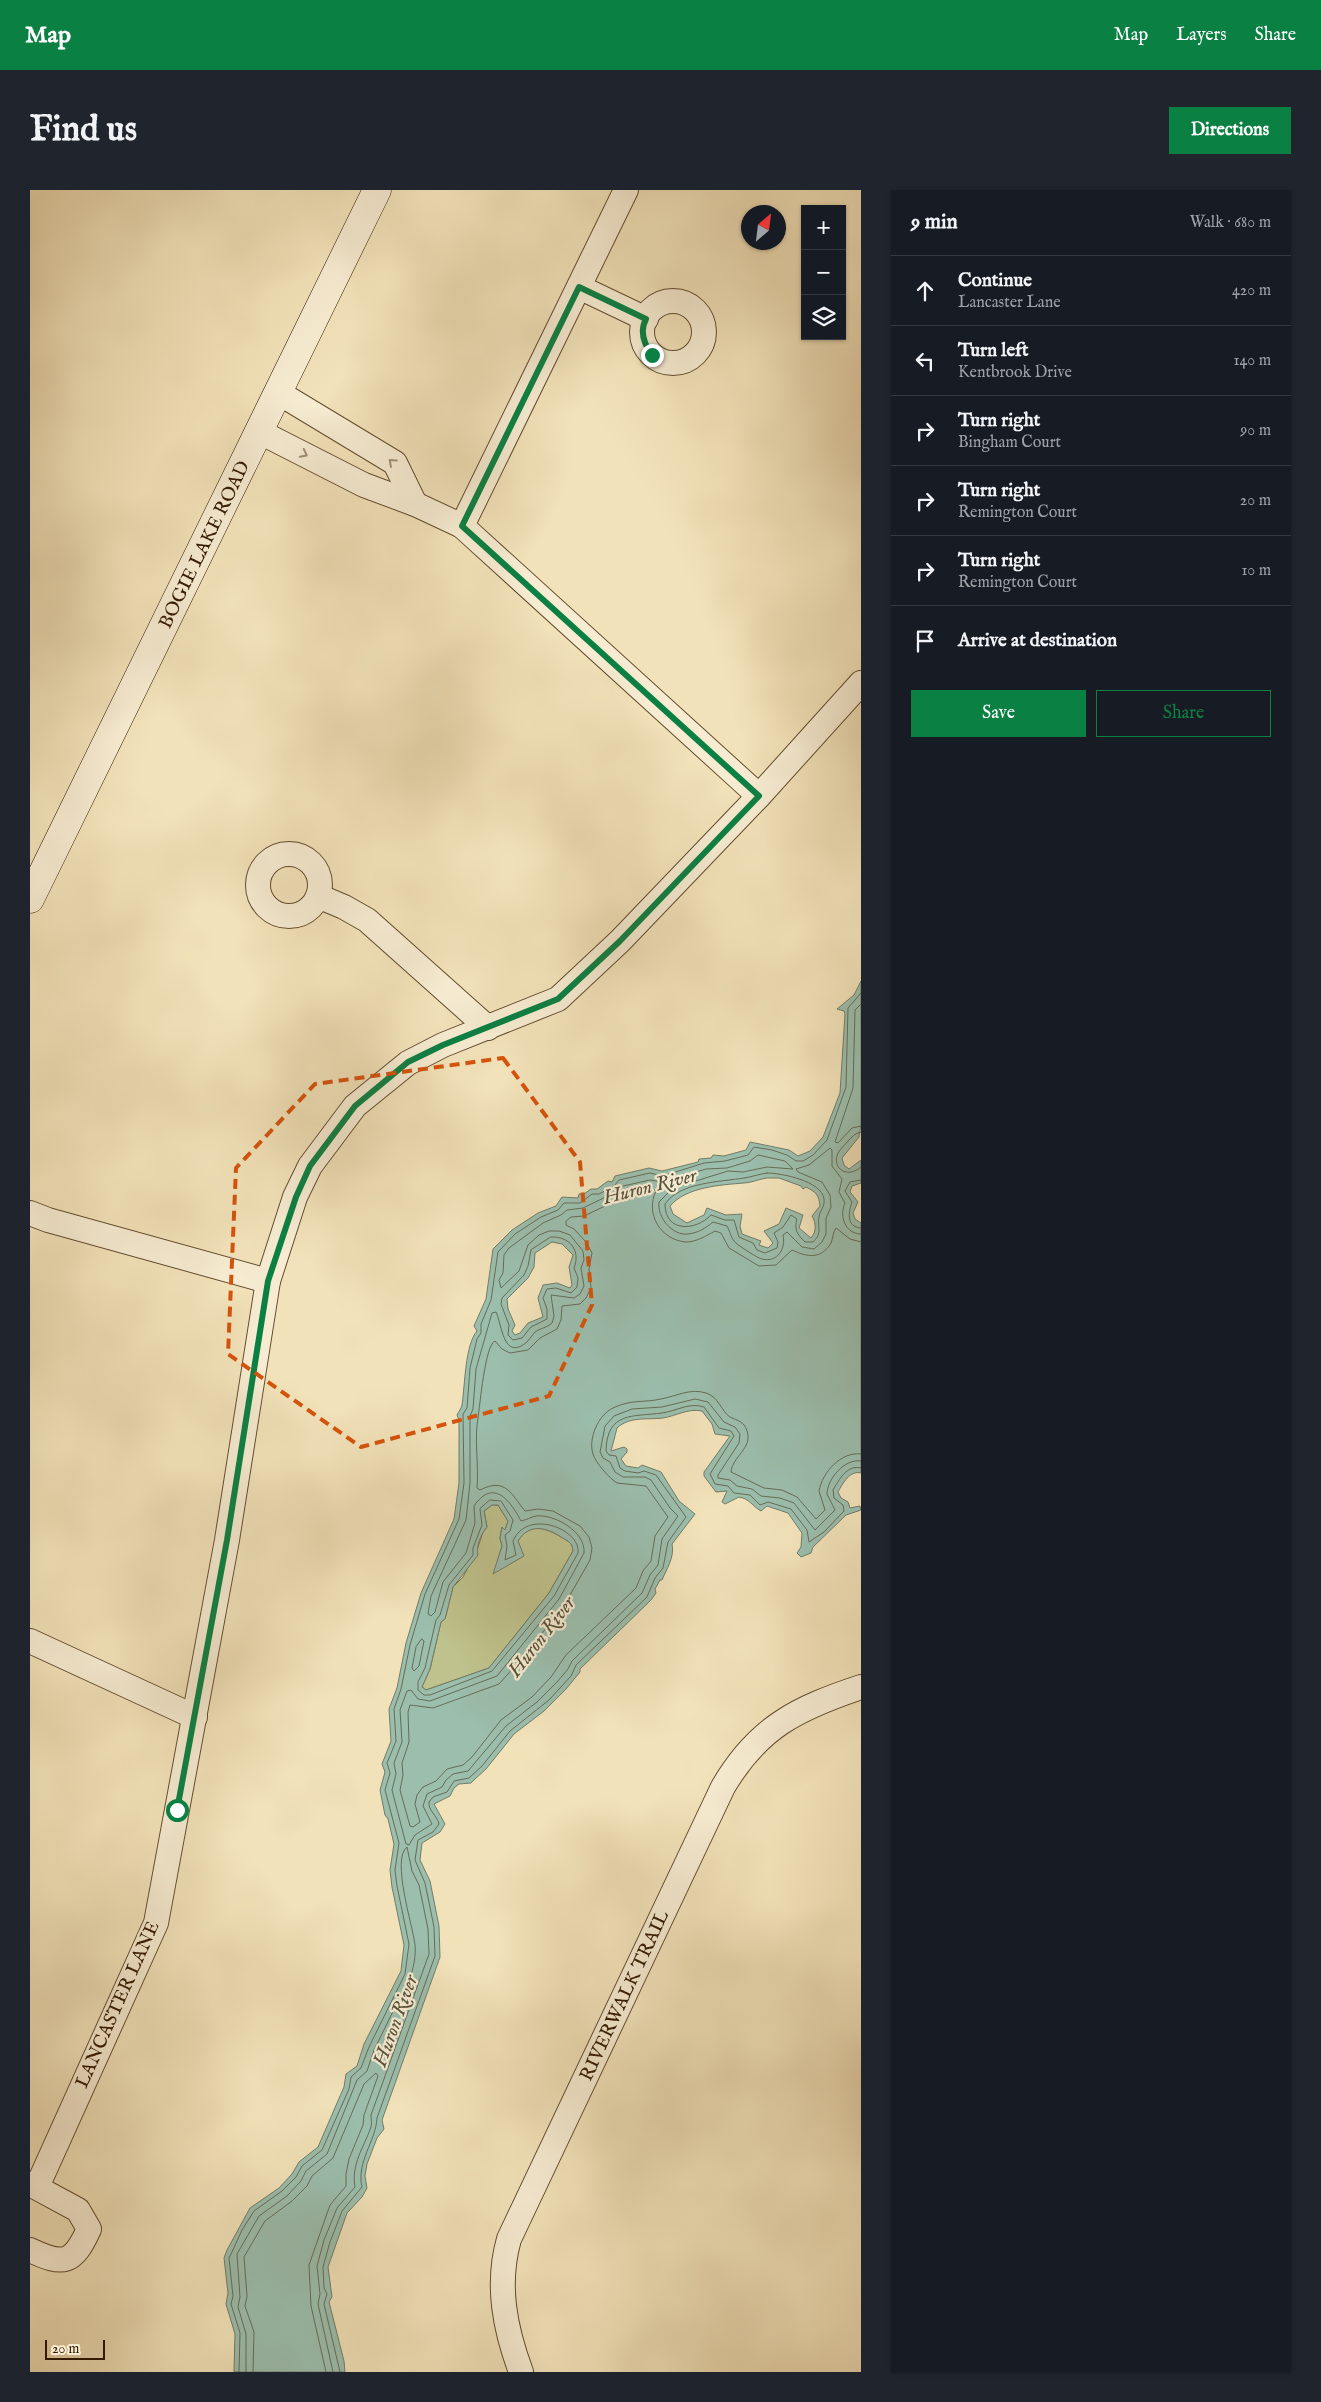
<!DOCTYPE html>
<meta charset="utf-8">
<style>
body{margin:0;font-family:"IM FELL English",serif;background:#20242c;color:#f1f3f6}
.controls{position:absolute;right:15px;top:15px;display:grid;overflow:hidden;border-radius:0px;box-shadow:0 1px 4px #0004}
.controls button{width:45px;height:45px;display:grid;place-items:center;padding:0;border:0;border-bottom:1px solid #363941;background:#171b24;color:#f1f3f6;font:25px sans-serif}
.compass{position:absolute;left:711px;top:15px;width:45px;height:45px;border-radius:50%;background:#171b24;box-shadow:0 1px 4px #0004;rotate:28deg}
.scale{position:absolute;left:15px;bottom:12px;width:60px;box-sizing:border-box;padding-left:5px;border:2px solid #331a00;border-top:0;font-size:14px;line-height:18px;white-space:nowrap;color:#331a00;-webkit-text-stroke:4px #f7ecd2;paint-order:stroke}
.stop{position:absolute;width:15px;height:15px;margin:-11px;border:4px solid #0b8043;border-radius:50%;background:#fff}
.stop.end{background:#0b8043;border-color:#fff;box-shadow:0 1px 5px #0008}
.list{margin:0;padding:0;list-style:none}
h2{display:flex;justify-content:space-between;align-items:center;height:65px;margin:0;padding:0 20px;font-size:21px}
h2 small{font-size:16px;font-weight:400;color:#9ea1a6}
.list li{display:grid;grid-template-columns:32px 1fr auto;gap:15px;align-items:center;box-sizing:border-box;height:70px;padding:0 20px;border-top:1px solid #363941}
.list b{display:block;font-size:19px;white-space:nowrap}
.list p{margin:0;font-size:16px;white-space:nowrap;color:#9ea1a6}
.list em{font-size:16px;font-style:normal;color:#9ea1a6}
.actions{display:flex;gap:10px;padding:15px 20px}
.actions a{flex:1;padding:11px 0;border:1px solid #0b8043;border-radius:0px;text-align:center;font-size:18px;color:#0b8043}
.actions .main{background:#0b8043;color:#fff}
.icon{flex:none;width:28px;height:28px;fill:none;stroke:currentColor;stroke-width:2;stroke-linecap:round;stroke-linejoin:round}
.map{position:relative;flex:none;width:831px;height:2182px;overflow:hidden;border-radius:0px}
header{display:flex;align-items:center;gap:30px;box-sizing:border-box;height:70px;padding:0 25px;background:#0b8043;color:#fff}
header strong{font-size:24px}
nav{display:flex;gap:28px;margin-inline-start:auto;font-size:18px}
.intro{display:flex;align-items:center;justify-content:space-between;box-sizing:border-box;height:120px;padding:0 30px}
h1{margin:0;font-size:35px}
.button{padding:12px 22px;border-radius:0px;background:#0b8043;color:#fff;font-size:18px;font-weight:700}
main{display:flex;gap:30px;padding:0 30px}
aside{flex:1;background:#171b24;border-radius:0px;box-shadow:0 1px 4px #0004}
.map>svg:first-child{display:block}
.green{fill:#bfc28c;stroke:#796e46}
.water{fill:#9bbead;stroke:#717c68;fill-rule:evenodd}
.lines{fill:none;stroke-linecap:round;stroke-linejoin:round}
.shore{stroke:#676c56;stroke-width:1}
.street-casing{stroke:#634c2e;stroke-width:26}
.secondary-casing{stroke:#331a00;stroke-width:29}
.street{stroke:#f7ecd2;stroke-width:24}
.secondary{stroke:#f7ecd2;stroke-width:28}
.oneway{stroke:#9f8e74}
.route{stroke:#0b8043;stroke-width:6}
.marked{fill:none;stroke:#d6530b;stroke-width:4;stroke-dasharray:10 6;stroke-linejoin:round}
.labels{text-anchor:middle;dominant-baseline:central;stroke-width:4.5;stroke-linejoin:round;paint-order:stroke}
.street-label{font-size:19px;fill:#331a00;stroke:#f7ecd2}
.water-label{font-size:20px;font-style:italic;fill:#57533d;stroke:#f7ecd2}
</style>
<header>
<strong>Map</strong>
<nav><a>Map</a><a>Layers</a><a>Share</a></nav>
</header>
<div class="intro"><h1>Find us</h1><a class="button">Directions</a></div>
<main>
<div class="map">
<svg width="831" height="2182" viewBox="0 0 831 2182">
<rect width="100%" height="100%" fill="#f2e2b9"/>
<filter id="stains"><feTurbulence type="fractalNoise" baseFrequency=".004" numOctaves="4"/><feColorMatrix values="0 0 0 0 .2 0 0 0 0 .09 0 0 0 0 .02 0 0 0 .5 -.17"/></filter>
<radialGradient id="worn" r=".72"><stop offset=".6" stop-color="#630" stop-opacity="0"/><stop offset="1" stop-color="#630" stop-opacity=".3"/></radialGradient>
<!-- green -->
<path class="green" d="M 462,1315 L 468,1315 L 478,1331 L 475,1340 L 472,1337 L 470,1348 L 472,1356 L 464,1383 L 493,1366 L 488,1351 C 499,1333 515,1337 531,1347 C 538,1351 543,1353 543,1361 L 519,1403 L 459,1478 L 396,1500 L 392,1497 L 400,1479 L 411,1432 L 415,1429 L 423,1397 L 433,1387 L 447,1360 L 453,1342 L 457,1337 L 454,1321 Z"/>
<!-- water -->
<path class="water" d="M 831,791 L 831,934 L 829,947 L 812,968 L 814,975 L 819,979 L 831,970 L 831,993 L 822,996 L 820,1002 L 828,1012 L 823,1023 L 825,1029 L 831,1033 L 831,1283 C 820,1280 813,1293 808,1302 L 811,1308 L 818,1312 L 820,1318 L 830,1316 L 831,1320 L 816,1325 L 783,1357 L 781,1363 L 771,1367 L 767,1363 L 771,1357 L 772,1343 L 758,1323 L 737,1316 L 731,1321 C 722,1316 720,1309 709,1307 L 695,1314 L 692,1312 L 697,1301 L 686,1302 L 674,1286 L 674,1282 L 700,1246 L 685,1244 L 682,1234 L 672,1221 C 658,1218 646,1226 633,1228 C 617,1230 600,1226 587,1238 L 581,1261 L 594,1257 L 597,1259 L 597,1262 L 591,1269 L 596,1276 L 608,1278 L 612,1275 L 631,1282 L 649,1311 L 665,1324 L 642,1354 C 645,1367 636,1380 632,1390 L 630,1390 L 625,1399 L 626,1403 L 621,1410 L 550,1479 L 550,1482 L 536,1499 L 514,1521 L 484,1544 L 456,1579 L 445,1589 L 441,1593 L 429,1594 L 424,1598 L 420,1606 L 404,1614 L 415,1634 L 410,1642 L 392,1653 L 390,1670 L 400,1691 L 409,1736 L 410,1767 L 352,1930 L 354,1939 L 347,1948 L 337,1974 L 335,1986 L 337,1998 L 332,2007 L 317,2023 L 298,2077 L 302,2107 L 299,2112 L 314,2171 L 315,2182 L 204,2182 L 205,2144 L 196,2114 L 198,2103 L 194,2068 L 197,2060 L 220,2018 L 249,1998 L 262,1984 L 269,1972 L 288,1957 L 314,1897 L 316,1884 L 327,1876 L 334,1854 L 371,1781 L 374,1755 L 362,1697 L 360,1680 L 364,1654 L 358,1629 L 355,1625 L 350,1600 L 355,1582 L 352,1574 L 361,1551 L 359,1519 L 367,1498 L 376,1453 L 391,1403 L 424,1329 L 429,1293 L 429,1230 L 427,1225 C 429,1221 431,1219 432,1215 C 435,1195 435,1155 447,1141 L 444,1136 L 456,1109 L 463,1059 L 482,1040 L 508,1023 L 526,1016 L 532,1007 L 548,1008 L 549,1004 L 554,1004 L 561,999 L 567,999 L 578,991 L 582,992 L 585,986 L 619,978 L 632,981 L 668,972 L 669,969 L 681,968 L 683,965 L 694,966 L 716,960 L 720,952 L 759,960 L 768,966 L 780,961 L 793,947 L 810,903 L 815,824 L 814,821 L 807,819 L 824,805 ZM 737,988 L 749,988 L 771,996 L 773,999 L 776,997 C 786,1002 789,1005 790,1016 L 782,1026 C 786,1033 787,1041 781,1048 L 769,1038 L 773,1025 L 756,1018 L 749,1034 L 734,1041 L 743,1053 L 738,1058 L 729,1055 L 731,1051 L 712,1044 L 710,1036 L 712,1024 L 696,1025 L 677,1018 L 674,1025 L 657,1033 L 643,1024 L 640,1016 C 656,997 690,995 714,993 C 721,993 729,989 737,988 ZM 522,1052 L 532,1054 L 543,1065 L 539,1077 L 542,1095 L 540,1098 L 527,1093 L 513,1095 L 508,1108 L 513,1127 L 498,1133 L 490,1143 L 485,1145 L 482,1141 L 485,1135 L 478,1119 L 477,1109 L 498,1088 L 504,1077 L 505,1063 ZM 462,1315 L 468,1315 L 478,1331 L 475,1340 L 472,1337 L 470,1348 L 472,1356 L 463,1384 L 494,1366 L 488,1351 C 499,1333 516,1337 531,1347 C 538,1351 543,1353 543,1361 L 519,1403 L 459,1478 L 396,1500 L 392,1497 L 400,1479 L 411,1432 L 415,1429 L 423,1397 L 448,1365 C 446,1356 451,1344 457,1337 L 454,1321 Z"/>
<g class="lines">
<!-- shore -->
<g class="shore">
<path d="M 831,814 L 825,820 L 823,898 L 805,952 L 808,953 L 822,938 L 831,936"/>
<path d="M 831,942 C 825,943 822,947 818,951 C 815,955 810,959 808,963 C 801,979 818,989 831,977"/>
<path d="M 737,983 C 751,983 792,991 794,1009 C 795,1017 790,1020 789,1027 C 787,1037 793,1043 783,1052 L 775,1052 C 767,1044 764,1040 767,1029 L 761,1025 L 753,1037 L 744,1043 L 748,1052 L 747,1058 L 735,1063 L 727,1060 L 723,1053 L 709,1047 L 704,1030 L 695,1030 L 681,1025 C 666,1041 635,1043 635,1014 C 650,992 690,992 714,988 C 722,987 729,984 737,983 Z"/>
<path d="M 831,990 L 820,992 L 815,1001 L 822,1012 C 819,1021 815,1037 831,1038"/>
<path d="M 831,1044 C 815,1044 809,1026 815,1013 L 809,1002 L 812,989 L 802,976 L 802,960 L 800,958 L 779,975 L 766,979 L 768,982 L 792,992 L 800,1005 L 801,1017 L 796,1028 L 796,1044 L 792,1052 L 784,1059 L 772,1057 L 757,1042 L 753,1045 C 756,1058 748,1073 732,1069 C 729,1069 709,1056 706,1053 C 701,1049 700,1041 697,1036 L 683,1032 C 676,1038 668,1043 658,1044 C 642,1046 627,1027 629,1012 L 643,998 L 698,981 L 713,982 L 737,977 L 763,979 L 755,971 L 728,965 L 720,971 L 697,978 L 676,979 L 633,992 L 620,990 L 593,996 L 588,1001 L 553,1018 L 537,1020 L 531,1025 L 513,1033 L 479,1058 L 474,1065 L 473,1083 L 469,1090 L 471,1098 L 489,1081 L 498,1055 L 509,1045 L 519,1041 L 529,1041 L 540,1045 L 553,1061 L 554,1070 L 551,1078 L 554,1096 L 550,1104 L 544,1108 L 521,1105 L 524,1126 L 522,1133 C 517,1138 510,1138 505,1142 C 502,1145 500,1149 497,1152 C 473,1172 472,1134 466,1122 L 462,1123 L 446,1179 L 443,1219 L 440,1226 L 440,1293 L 436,1330 L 401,1406 L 398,1424 L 401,1426 L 405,1422 L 413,1392 L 436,1363 L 445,1333 L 444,1316 C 464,1287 481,1312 491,1331 C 496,1330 501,1327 506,1326 C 525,1324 556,1342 554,1363 L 529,1409 L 467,1486 L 400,1511 L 388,1509 L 381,1500 L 377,1501 L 370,1520 L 372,1552 L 364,1573 L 366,1584 L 362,1600 L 376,1654 L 379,1655 L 385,1645 L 402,1634 L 393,1616 L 397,1604 L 412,1597 L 416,1590 L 423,1584 L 438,1581 L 476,1536 L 507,1512 L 527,1492 L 538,1479 L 542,1471 L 612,1403 L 620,1385 L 628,1375 L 632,1349 L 648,1326 L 640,1318 L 621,1290 L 615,1287 L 593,1287 L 585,1282 L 580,1272 L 573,1268 L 570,1262 L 575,1236 L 584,1226 L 602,1219 L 632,1217 L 665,1209 L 678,1212 L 694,1232 L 705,1237 L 710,1244 L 709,1253 L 688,1285 L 688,1288 L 700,1290 L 707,1296 L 722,1299 L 731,1306 L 750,1308 L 764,1313 L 785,1340 L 805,1320 L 797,1304 C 797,1289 815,1268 831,1271"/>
<path d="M 521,1047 C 540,1046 551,1061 544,1078 L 548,1088 L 547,1097 L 541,1103 L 526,1098 L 517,1099 L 513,1108 L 517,1119 L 517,1129 L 501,1137 L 492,1148 L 483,1150 L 478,1145 L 479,1135 L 471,1114 L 472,1108 L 494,1085 L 498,1076 L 501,1060 Z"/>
<path d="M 831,1052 L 820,1049 L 806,1038 C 803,1042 803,1048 801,1053 C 791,1070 777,1067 762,1060 L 746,1075 L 729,1076 L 699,1058 L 691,1043 L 685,1041 C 676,1046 666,1052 656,1052 C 630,1050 615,1023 626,1001 L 621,998 L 598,1002 L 575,1016 L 554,1026 L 541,1027 L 536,1031 L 536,1035 L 544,1039 L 556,1052 L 562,1063 L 559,1079 L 561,1098 L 556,1108 L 550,1114 L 532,1116 L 531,1130 L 527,1139 L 510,1148 L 498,1160 L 480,1163 L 472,1159 L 465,1151 C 455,1155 450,1215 448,1228 C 444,1250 449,1275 447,1298 L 450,1300 C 476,1287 481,1304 495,1321 L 508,1319 L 523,1321 L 550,1336 L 559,1347 L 562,1358 L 560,1370 L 536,1412 L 500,1459 L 469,1494 L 403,1518 L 380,1515 L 378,1522 L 379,1552 L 372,1573 L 373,1585 L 370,1600 L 380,1636 L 383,1637 L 390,1632 L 385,1614 L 387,1605 L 393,1597 L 406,1591 L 417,1579 L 433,1575 L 442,1567 L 471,1530 L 502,1507 L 521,1487 L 536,1465 L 606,1398 L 613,1381 L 621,1371 L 625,1346 L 638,1327 L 616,1296 L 587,1293 C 580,1289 565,1272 563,1264 C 558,1249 568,1225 583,1218 C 602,1209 613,1213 631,1209 C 647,1206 660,1198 676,1203 C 689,1207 691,1221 700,1227 C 708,1231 714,1231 717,1241 C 723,1258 702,1267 701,1282 L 734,1298 L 752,1300 L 767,1307 L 786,1329 L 795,1320 L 789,1301 C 792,1283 811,1261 831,1264"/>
<path d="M 460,1310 L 471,1311 L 483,1330 L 480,1341 L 475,1345 L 477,1356 L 475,1370 L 486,1365 L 483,1351 C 497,1318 551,1339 548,1363 L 524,1406 L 462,1481 L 400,1505 L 394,1505 L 388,1500 L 388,1492 L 395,1478 L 406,1430 L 410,1425 L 419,1395 L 443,1365 L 443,1358 L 452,1335 L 450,1319 Z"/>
<path d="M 392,1449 L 394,1451 L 389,1476 L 384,1481 L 382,1478 L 386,1457 Z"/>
<path d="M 209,2182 L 210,2143 L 201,2114 L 203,2106 L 199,2068 L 202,2062 L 212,2040 L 224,2021 L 252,2001 L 266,1987 L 272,1976 L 292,1960 L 319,1899 L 321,1887 L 331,1878 L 339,1857 L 375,1784 L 379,1754 L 367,1696 L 365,1680 L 369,1653 L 355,1600 L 360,1583 L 357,1573 L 366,1551 L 364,1519 L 371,1499 L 380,1455 L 395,1404 L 429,1329 L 434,1293 L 433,1224 L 437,1218 L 440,1178 L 447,1149 L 451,1143 L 451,1134 L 461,1110 L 468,1062 L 485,1044 L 511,1027 L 528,1020 L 534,1013 L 550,1013 L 562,1004 L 569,1004 L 584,996 L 589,990 L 620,983 L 633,986 L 674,973 L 695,971 L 718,965 L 724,957 L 742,960 L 757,965 L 766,971 L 773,971 L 783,965 L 797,950 L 816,897 L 818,818 L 831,803"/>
<path d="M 216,2182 L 216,2144 L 208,2117 L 210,2107 L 207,2064 L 229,2026 L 257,2006 L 271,1991 L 276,1981 L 297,1964 L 327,1890 L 337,1881 L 344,1860 L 381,1785 C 384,1775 386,1765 385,1755 C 383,1736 361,1669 377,1657 L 382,1681 L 389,1695 L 398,1739 L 399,1764 L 341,1925 C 341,1929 342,1934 341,1937 C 334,1957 321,1974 325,1997 L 307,2018 L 294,2050 L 287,2076 L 290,2104 L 288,2114 L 303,2182"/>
<path d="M 223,2182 L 224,2142 L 215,2116 L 217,2106 L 214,2067 L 235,2031 L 262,2011 L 277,1996 L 282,1986 L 303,1968 L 334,1894 L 346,1883 L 348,1886 L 334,1925 L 333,1935 L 319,1969 L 316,1984 L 316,1996 L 300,2015 L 279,2075 L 281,2116 L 296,2182"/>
<path d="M 310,2182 L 294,2114 L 297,2104 L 294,2098 L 293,2077 L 300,2052 L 312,2021 L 332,1997 C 326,1972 346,1951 347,1928 L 405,1766 L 404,1737 L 395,1693 L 385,1670 L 388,1650 L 403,1642 L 409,1634 C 407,1625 398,1621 399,1612 L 403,1607 L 417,1602 L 424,1591 L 439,1588 L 452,1576 L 480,1541 L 519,1510 L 541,1486 L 546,1475 L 617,1407 L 625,1388 L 633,1378 L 638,1352 L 656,1327 L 626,1285 L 614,1281 L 608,1283 L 595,1281 L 590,1278 L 586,1266 L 579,1265 L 576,1261 C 577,1221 603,1227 632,1223 C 647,1221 659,1212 674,1217 L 689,1238 L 701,1241 L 704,1246 L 680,1284 L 685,1294 L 698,1296 L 704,1303 L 720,1305 L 730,1315 L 738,1312 L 761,1319 L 777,1340 L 779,1352 L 794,1342 L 814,1321 L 813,1315 L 804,1308 L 803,1300 C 809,1290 817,1274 831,1278"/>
</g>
<!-- street casing -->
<g class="street-casing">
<g id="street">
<path d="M 549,97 L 616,129"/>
<circle cx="643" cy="142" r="31"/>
<path d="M 249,203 L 365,273 L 385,314"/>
<path d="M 230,242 L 334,295 L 385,314 L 432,336 L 729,606"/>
<path d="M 432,336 L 596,0"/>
<circle cx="259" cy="695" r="31"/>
<path d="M 288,706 L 314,717 L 337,730 L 458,838"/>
<path d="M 0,1023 L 18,1030 L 238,1091"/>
<path d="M 0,1451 L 165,1527"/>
<path d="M 0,1994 L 48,2020 L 59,2039 C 43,2074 34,2076 0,2060"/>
<path d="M 7,1997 L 126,1733 L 197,1350 L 238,1091 L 265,1007 L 280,976 L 325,916 L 378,873 L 413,855 L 528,809 L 590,751 L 729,606 L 831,493"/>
<path d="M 491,2182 C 475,2139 466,2095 479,2049 L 693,1597 C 728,1537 768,1518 831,1497"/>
</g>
</g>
<!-- secondary casing -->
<g class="secondary-casing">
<path id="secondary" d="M 0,709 L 347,0"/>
</g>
<!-- street -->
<use href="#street" class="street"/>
<!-- secondary -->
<use href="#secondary" class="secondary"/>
</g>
<!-- one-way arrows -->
<defs><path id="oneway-chevron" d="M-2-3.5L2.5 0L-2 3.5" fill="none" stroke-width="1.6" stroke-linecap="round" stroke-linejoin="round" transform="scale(1.25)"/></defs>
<g class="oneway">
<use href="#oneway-chevron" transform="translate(274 264) rotate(27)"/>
<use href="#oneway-chevron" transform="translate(362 272) rotate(-138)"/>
</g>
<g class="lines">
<!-- route -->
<path class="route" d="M 147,1620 L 197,1350 L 238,1091 L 266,1007 L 280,976 L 325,916 L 378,872 L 413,855 L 528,809 L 590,751 L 729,606 L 432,336 L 549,97 L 616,129 C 609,142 614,154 622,165"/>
</g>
<!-- marked area -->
<path class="marked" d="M 473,868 L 550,972 L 562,1115 L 519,1206 L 331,1257 L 198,1164 L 206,978 L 285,894 Z"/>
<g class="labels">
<!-- street labels -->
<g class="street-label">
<text transform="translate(175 355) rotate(-64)">BOGIE LAKE ROAD</text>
<text transform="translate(595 1806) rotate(-65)">RIVERWALK TRAIL</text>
<text transform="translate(88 1815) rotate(-66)">LANCASTER LANE</text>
</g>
<!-- water labels -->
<g class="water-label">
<text transform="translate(620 997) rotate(-14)">Huron River</text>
<text transform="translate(512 1447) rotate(-52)">Huron River</text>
<text transform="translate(366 1831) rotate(-70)">Huron River</text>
</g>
</g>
<rect width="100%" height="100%" filter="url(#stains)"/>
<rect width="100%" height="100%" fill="url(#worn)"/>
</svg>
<div class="controls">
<button>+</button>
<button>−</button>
<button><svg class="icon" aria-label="layers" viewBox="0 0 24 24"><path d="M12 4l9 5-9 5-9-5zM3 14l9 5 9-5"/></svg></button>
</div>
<svg class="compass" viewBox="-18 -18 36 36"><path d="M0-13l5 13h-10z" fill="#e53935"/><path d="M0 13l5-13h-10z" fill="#9ea1a6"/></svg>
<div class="scale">20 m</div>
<div class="stop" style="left:147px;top:1620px"></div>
<div class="stop end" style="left:622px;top:165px"></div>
</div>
<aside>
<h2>9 min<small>Walk · 680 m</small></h2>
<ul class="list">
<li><svg class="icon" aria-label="ahead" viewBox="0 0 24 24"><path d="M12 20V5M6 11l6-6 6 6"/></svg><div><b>Continue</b><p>Lancaster Lane</p></div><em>420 m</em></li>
<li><svg class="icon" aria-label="left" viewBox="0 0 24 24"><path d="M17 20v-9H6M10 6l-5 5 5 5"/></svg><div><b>Turn left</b><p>Kentbrook Drive</p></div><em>140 m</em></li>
<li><svg class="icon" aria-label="right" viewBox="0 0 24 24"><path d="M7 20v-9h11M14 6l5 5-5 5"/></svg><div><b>Turn right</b><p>Bingham Court</p></div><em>90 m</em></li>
<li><svg class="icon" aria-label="right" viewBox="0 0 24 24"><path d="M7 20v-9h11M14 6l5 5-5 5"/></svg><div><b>Turn right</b><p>Remington Court</p></div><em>20 m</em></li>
<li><svg class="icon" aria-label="right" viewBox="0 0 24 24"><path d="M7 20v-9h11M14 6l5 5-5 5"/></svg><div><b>Turn right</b><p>Remington Court</p></div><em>10 m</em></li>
<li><svg class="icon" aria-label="arrive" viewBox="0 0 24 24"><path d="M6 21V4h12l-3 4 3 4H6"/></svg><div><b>Arrive at destination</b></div></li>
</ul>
<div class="actions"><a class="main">Save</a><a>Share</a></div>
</aside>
</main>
